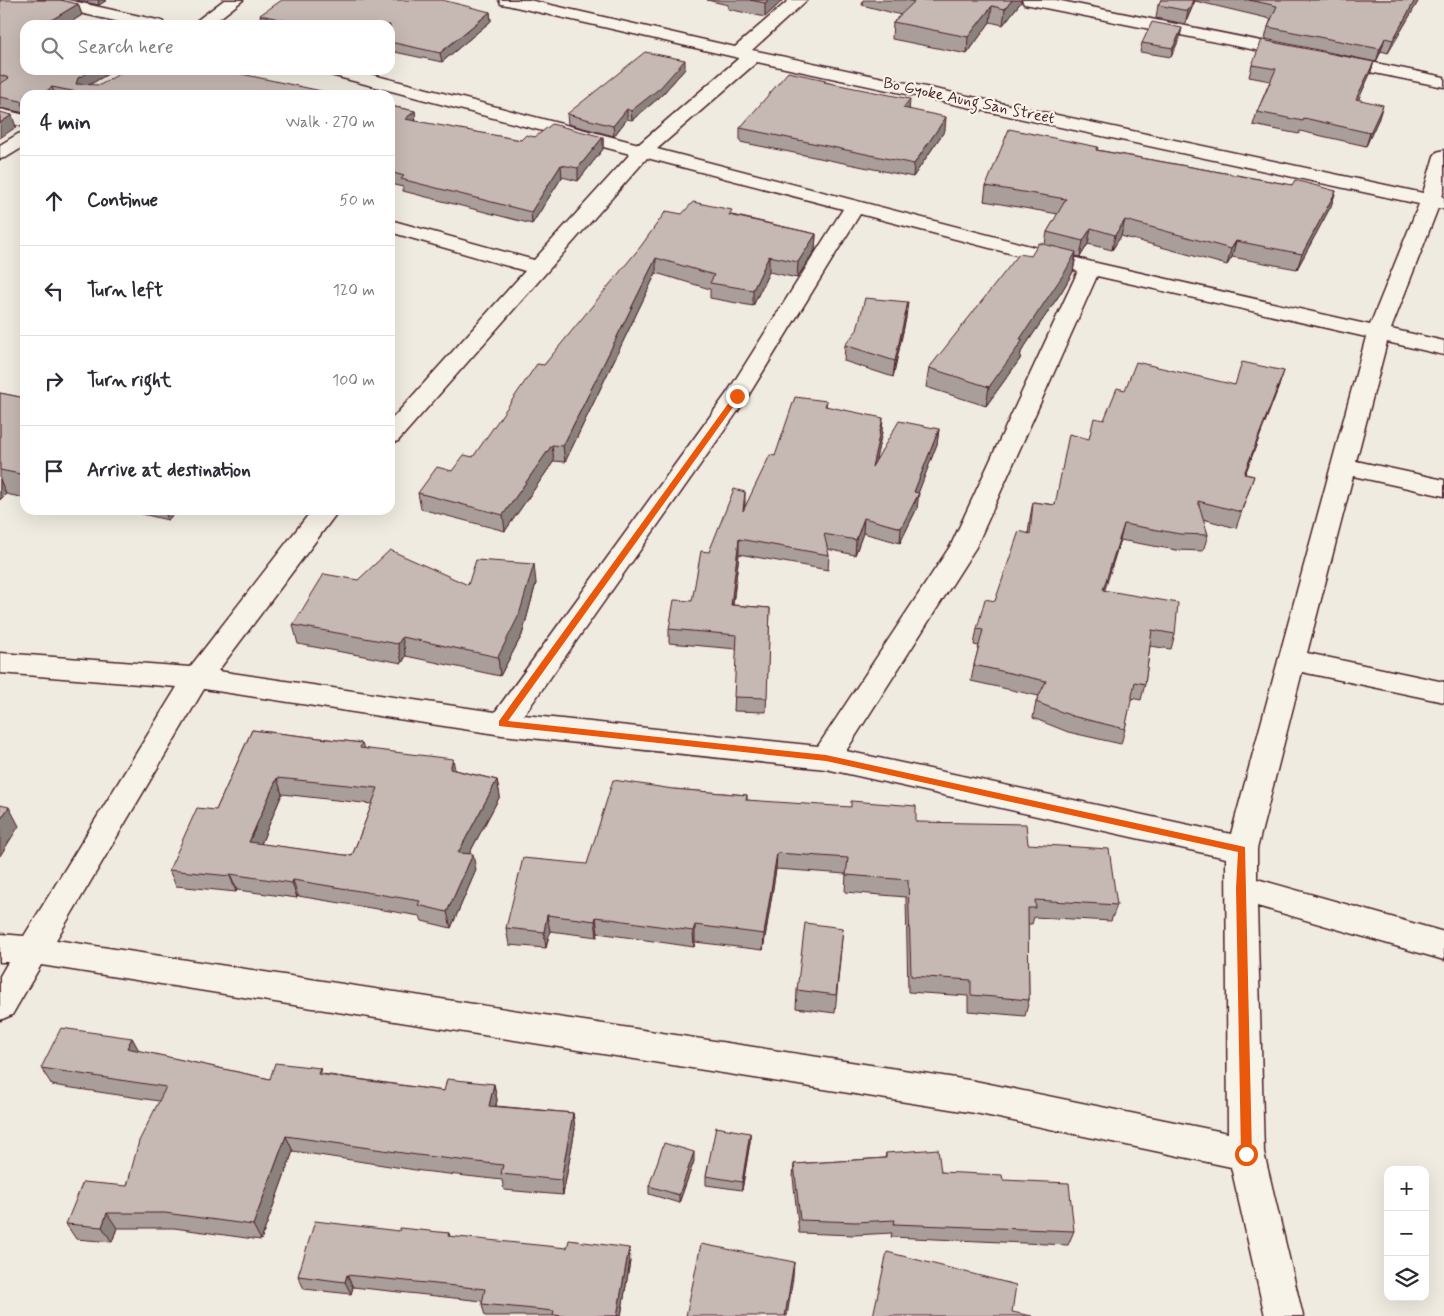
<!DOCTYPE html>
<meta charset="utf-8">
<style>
body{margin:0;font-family:Mynerve,sans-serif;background:#f7f7f7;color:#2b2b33}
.controls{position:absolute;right:15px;bottom:15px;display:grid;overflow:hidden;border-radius:10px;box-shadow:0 5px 20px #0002}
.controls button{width:45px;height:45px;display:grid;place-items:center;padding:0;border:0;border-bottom:1px solid #e1e1e2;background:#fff;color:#2b2b33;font:25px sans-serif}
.stop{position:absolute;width:15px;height:15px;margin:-11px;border:4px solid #ea580c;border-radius:50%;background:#fff}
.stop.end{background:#ea580c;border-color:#fff;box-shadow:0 1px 5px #0008}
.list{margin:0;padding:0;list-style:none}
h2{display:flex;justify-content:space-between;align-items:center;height:65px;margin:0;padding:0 20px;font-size:21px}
h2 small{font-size:16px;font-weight:400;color:#7c7c81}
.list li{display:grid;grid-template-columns:32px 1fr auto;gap:15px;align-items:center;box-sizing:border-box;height:90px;padding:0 20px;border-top:1px solid #e1e1e2}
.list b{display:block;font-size:19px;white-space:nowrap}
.list em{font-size:16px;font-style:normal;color:#7c7c81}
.icon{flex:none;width:28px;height:28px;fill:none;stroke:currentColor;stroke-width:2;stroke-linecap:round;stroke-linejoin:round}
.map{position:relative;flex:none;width:1444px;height:1316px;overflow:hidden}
.search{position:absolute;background:#fff;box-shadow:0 5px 20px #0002;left:20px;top:20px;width:375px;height:55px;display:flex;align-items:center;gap:12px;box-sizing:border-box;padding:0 18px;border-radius:15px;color:#7c7c81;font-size:19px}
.panel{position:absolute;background:#fff;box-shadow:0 5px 20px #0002;left:20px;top:90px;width:375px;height:425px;border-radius:15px}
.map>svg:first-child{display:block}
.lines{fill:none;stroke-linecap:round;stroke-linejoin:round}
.street-casing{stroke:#4a1f2b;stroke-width:3}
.street{fill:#f7f3e8;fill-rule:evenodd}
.wall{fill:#aa9e9a;stroke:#4a1f2b;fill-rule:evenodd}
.shaded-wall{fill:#8b817d;stroke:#4a1f2b}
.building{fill:#c6b8b3;stroke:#4a1f2b;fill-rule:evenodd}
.route{fill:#ea580c}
.labels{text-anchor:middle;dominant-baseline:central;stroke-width:4.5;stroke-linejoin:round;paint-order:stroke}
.far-street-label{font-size:16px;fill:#4a1f2b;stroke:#f7f3e8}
</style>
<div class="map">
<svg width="1444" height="1316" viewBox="0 0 1444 1316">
<rect width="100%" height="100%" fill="#f0ebe0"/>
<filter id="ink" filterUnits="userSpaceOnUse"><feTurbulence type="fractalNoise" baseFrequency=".02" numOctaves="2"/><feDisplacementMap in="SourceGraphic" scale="10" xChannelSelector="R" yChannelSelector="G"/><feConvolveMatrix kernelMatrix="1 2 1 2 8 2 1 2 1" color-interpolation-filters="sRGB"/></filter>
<g filter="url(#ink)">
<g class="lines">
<!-- street casing -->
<g class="street-casing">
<g id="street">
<path d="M 38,0 L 68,0 L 162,21 L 165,25 L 133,25 L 40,4 Z"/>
<path d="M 224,0 L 243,0 L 211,25 L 191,25 Z"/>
<path d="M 499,0 L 529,0 L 735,47 L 789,0 L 807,0 L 752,50 L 1423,193 L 1434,156 L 1437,152 L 1444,150 L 1444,190 L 1442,197 L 1444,197 L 1444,209 L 1438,208 L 1391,329 L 1444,341 L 1444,355 L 1387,342 L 1356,461 L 1444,480 L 1444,496 L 1353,476 L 1307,653 L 1444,682 L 1444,702 L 1302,672 L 1257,849 L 1257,879 L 1444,932 L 1444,960 L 1257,906 L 1264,1153 L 1303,1316 L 1265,1316 L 1231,1167 L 975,1113 L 41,965 L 12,1015 L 0,1020 L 0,976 L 8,962 L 0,962 L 0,934 L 24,936 L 177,687 L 0,673 L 0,653 L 190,667 L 312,510 L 339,510 L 218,671 L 495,712 L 727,393 L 843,209 L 647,158 L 398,441 L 390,444 L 390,421 L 525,271 L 390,232 L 390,220 L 534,260 L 630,154 L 327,74 L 324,70 L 354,70 L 639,144 L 739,58 L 507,5 L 501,4 ZM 757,62 L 1419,204 L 1370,325 L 1092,262 L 657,149 ZM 860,214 L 1078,271 L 951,545 L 818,746 L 524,715 L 745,401 ZM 1097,276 L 1366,337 L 1231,834 L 846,751 L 976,547 ZM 204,689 L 502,735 L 826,769 L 1226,858 L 1228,1133 L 975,1081 L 56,940 Z"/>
<path d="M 1022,0 L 1056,0 L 1296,48 L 1302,49 L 1305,53 L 1302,57 L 1296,58 L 1030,5 L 1024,4 Z"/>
<path d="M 1336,55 L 1444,77 L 1444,87 L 1330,64 L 1327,60 L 1330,56 Z"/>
<path d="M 0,109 L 25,115 L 25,127 L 0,121 Z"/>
<path d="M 25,132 L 25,146 L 7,157 L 0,159 L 0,145 L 18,134 Z"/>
</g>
</g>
<!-- street -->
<use href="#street" class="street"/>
</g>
<!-- wall -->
<g class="wall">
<path d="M 0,0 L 78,4 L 82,15 L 66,25 L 25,25 L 115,70 L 90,84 L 92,95 L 25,95 L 25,114 L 25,113 L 0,108 Z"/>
<path d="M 76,0 L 107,0 L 99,5 Z"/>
<path d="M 707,0 L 783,0 L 765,17 L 728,9 L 728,5 Z"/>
<path d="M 863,0 L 1021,0 L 1021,2 L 1003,25 L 990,22 L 967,54 L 892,39 L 893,22 L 901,15 L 862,5 Z"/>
<path d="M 1161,0 L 1419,0 L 1388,53 L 1381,51 L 1376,62 L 1265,39 L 1268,27 L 1271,19 L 1195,1 L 1185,24 L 1156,18 L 1158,5 Z"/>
<path d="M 490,12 L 491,21 L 442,62 L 390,51 L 390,25 L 267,25 L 262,24 L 260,15 Z"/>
<path d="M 1180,37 L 1171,57 L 1140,52 L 1142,43 Z"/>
<path d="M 1374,62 L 1370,74 L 1358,100 L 1379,118 L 1366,146 L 1300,131 L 1299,134 L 1253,125 L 1257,112 L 1270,81 L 1249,77 L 1252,65 Z"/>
<path d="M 685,69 L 660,97 L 632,120 L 627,119 L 614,136 L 568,124 L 567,114 Z"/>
<path d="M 826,82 L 909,109 L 945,130 L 913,177 L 740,142 L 740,128 Z"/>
<path d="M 390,106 L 415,111 L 416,122 L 521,140 L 535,137 L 603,137 L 603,149 L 578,181 L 562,177 L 532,224 L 403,191 L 403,187 L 390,184 Z"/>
<path d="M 1098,147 L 1097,150 L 1292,185 L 1336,191 L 1331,206 L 1297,269 L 1232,257 L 1227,265 L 1121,236 L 1112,250 L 1088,244 L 1080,257 L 1076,256 L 1073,272 L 1062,291 L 1021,352 L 1020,359 L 986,406 L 926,387 L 929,368 L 1031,256 L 1045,244 L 1047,232 L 1058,214 L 984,201 L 986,186 Z"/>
<path d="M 682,214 L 732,215 L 816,234 L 815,250 L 797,278 L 769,272 L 753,306 L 710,298 L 710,289 L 656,273 L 565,462 L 554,461 L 505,531 L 421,509 L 418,493 L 473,457 L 544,365 Z"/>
<path d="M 906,318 L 893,377 L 844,361 L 845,345 Z"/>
<path d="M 1235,385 L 1279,386 L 1245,474 L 1254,476 L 1236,528 L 1203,519 L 1208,535 L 1203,551 L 1176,550 L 1120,540 L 1104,590 L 1175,634 L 1171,649 L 1150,646 L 1145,684 L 1141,700 L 1131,698 L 1125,729 L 1121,744 L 1068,732 L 1033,718 L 1036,702 L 1039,696 L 971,681 L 974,665 L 979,646 L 974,645 L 977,629 L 995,601 L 1028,534 L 1030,518 L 1033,502 L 1055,505 L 1089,439 L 1104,420 L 1125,390 Z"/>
<path d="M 0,393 L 25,398 L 25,498 L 6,494 L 0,500 Z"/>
<path d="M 827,401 L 826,406 L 882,432 L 875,462 L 939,429 L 937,444 L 918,493 L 917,508 L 900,543 L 863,533 L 855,555 L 827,549 L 829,555 L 828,570 L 739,554 L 733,605 L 770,608 L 766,712 L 734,711 L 737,649 L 669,643 L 669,629 L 692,601 L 709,552 L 745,507 L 775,456 Z"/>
<path d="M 125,510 L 177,510 L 168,520 Z"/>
<path d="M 358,580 L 468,585 L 536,583 L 522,635 L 500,676 L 406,656 L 402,663 L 298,644 L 293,625 Z"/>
<path d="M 252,730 L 362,743 L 364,748 L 497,780 L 500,796 L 469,854 L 476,870 L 451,928 L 422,921 L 420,916 L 298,896 L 297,898 L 237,890 L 236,892 L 176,886 L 169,870 L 216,810 ZM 282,794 L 372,804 L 352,856 L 261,844 Z"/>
<path d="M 673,789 L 747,795 L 747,800 L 916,822 L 1028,844 L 1117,905 L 1111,921 L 1034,917 L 1032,924 L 1028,924 L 1029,1000 L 1025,1016 L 968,1011 L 968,996 L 908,992 L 906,897 L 845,892 L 846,874 L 776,869 L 763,950 L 695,942 L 694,947 L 598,933 L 597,937 L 550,931 L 546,948 L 509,945 L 506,928 L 587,864 Z"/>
<path d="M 843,928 L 835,1013 L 796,1008 L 797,990 Z"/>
<path d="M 132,1038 L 139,1051 L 270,1079 L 322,1074 L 444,1091 L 494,1084 L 497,1100 L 496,1106 L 573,1113 L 575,1129 L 563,1195 L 504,1190 L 502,1180 L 422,1171 L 293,1151 L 261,1240 L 174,1228 L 117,1228 L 112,1242 L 76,1239 L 66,1224 L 127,1186 L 159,1101 L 52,1085 L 41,1068 Z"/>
<path d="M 750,1133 L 750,1142 L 742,1190 L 706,1185 L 706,1176 Z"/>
<path d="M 886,1153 L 941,1172 L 1003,1180 L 1074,1231 L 1068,1245 L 891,1237 L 892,1233 L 854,1235 L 799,1233 L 793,1177 L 794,1164 L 885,1158 Z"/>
<path d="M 694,1161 L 679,1203 L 649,1194 L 649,1186 Z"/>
<path d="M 399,1231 L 449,1233 L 450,1237 L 630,1261 L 621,1316 L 485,1316 L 482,1304 L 482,1301 L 353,1287 L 351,1294 L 304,1289 L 298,1276 Z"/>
</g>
<!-- shaded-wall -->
<g class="shaded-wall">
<path d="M 98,0 L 107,0 L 99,5 Z"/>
<path d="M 769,0 L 783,0 L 765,17 L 765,3 Z"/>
<path d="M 1012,0 L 1021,0 L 1021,2 L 1003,25 L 1005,9 Z"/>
<path d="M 1193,0 L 1195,0 L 1185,24 L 1188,11 Z"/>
<path d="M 1415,0 L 1419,0 L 1388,53 L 1393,40 Z"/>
<path d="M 78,4 L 82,15 L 66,25 L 43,25 Z"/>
<path d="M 992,6 L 990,22 L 967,54 L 968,37 Z"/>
<path d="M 490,12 L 491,21 L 442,62 L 440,53 Z"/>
<path d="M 1182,28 L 1180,37 L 1171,57 L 1173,48 Z"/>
<path d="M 1385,38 L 1381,51 L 1376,62 L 1380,49 Z"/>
<path d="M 685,60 L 685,69 L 660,97 L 632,120 L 631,111 Z"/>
<path d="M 1374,62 L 1370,74 L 1353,112 L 1356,99 Z"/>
<path d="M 92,70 L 115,70 L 82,89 L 76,84 L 78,78 Z"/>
<path d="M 52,87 L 55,95 L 41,95 Z"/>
<path d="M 910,99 L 909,113 L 903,108 Z"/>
<path d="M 1383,105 L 1379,118 L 1366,146 L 1370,133 Z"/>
<path d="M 627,109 L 627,119 L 614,136 L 613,126 Z"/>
<path d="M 415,111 L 416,123 L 405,119 Z"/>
<path d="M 12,115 L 16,127 L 0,138 L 0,123 Z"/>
<path d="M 946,117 L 945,130 L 913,177 L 914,164 Z"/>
<path d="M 603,137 L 603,149 L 578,181 L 578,168 Z"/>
<path d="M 561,165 L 562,177 L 532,224 L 531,212 Z"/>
<path d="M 1336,191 L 1331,206 L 1297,269 L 1302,254 Z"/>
<path d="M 1125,220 L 1121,236 L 1112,250 L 1115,235 Z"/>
<path d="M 1091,228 L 1088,244 L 1080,257 L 1083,241 Z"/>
<path d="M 816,234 L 815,250 L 797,278 L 798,262 Z"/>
<path d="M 1236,241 L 1232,257 L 1227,265 L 1231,249 Z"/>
<path d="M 1076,252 L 1073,272 L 1062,291 L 1021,352 L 1020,359 L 986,406 L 989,387 Z"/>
<path d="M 769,256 L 769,272 L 753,306 L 753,290 Z"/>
<path d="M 656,258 L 656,273 L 565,462 L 563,446 Z"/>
<path d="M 908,302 L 906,318 L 893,377 L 895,361 Z"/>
<path d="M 1284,371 L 1279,386 L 1239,490 L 1244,474 Z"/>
<path d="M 883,418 L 882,432 L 871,481 L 872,467 Z"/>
<path d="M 939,429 L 937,444 L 914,504 L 919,493 L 917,508 L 900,543 L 901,528 L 914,492 Z"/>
<path d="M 552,445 L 554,461 L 505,531 L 503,515 Z"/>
<path d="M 0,479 L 6,494 L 0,500 Z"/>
<path d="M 745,492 L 745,506 L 742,526 L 743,511 Z"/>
<path d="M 164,510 L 177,510 L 168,520 Z"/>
<path d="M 864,518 L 863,533 L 855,555 L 856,540 Z"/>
<path d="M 1124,524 L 1120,540 L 1100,606 L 1103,590 Z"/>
<path d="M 739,539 L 739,554 L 731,619 L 731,605 Z"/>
<path d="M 534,564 L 536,583 L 522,635 L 500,676 L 498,657 Z"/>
<path d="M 402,637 L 406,656 L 402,663 L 398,644 Z"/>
<path d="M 453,759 L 456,775 L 450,769 Z"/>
<path d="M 277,778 L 282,794 L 255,858 L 249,842 Z"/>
<path d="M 497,780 L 500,796 L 461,869 L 458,853 Z"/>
<path d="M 9,807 L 19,826 L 0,856 L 0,820 Z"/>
<path d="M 777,853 L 776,869 L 763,950 L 764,934 Z"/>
<path d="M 473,854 L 476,870 L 451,928 L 447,912 Z"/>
<path d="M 230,874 L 237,890 L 236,892 L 230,876 Z"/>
<path d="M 293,880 L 298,896 L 297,898 L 292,883 Z"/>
<path d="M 547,915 L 550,931 L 546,948 L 544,932 Z"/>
<path d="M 596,917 L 598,933 L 597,937 L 595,921 Z"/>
<path d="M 695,925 L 695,942 L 694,947 L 693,931 Z"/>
<path d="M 132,1038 L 141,1054 L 127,1048 Z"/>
<path d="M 320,1068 L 326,1085 L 318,1074 Z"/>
<path d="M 494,1084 L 497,1100 L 492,1122 L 489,1106 Z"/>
<path d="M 573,1113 L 575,1129 L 563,1195 L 561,1180 Z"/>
<path d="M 750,1133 L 750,1142 L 742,1190 L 742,1182 Z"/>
<path d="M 286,1136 L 293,1151 L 261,1240 L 253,1225 Z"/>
<path d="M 694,1152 L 694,1161 L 679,1203 L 679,1195 Z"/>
<path d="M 107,1213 L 117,1228 L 112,1242 L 102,1227 Z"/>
<path d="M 629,1248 L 630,1261 L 621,1316 L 617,1316 Z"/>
<path d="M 794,1262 L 793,1278 L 787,1316 L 785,1316 Z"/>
<path d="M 347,1275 L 353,1287 L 351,1294 L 345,1282 Z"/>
</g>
<!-- building -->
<g class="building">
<path d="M 0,0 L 60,0 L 78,4 L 43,25 L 25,25 L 25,70 L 92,70 L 78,78 L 76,84 L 100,85 L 126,70 L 223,70 L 340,95 L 92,95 L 52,87 L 41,95 L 25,95 L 25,106 L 23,108 L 21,101 L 0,97 L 0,84 L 9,78 L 0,75 Z"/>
<path d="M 282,0 L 442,0 L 490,12 L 440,53 L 390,42 L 390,25 L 308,25 L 260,15 Z"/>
<path d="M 750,0 L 769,0 L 765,3 Z"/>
<path d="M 907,0 L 1012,0 L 1005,9 L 992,6 L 968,37 L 893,22 L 914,2 Z"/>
<path d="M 1161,0 L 1193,0 L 1188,11 L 1158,5 Z"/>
<path d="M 1249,0 L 1415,0 L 1393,40 L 1385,38 L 1380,49 L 1268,27 L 1277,6 Z"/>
<path d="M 1152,22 L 1182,28 L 1173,48 L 1142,43 Z"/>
<path d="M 1262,40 L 1374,62 L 1356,99 L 1383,105 L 1370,133 L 1304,118 L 1303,121 L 1257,112 L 1276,69 L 1252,65 Z"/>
<path d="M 645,52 L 685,60 L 660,88 L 631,111 L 627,109 L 613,126 L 567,114 Z"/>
<path d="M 788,72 L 826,80 L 824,82 L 910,99 L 903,108 L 946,117 L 914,164 L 740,128 Z"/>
<path d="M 390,106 L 415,111 L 405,119 L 521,140 L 526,135 L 535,137 L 552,124 L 603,137 L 578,168 L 561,165 L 531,212 L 401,179 L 404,176 L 390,172 Z"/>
<path d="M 0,112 L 12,115 L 0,123 Z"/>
<path d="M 1009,129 L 1098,147 L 1096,150 L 1292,185 L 1295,180 L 1336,191 L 1302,254 L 1236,241 L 1231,249 L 1125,220 L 1115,235 L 1091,228 L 1083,241 L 1047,232 L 1066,199 L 986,186 Z"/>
<path d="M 693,202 L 732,210 L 729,215 L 816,234 L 798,262 L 769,256 L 753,290 L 710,283 L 714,275 L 656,258 L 563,446 L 552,445 L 503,515 L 418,493 L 437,467 L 452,471 L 464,455 L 473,457 L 537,364 L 544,365 L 641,246 L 666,211 L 682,214 Z"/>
<path d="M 1039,243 L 1076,252 L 1065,272 L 1020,339 L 1023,340 L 989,387 L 929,368 L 1019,254 L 1031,256 Z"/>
<path d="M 865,298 L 908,302 L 895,361 L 845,345 L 857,330 Z"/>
<path d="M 1136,362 L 1235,385 L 1242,362 L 1284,371 L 1244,474 L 1254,476 L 1241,512 L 1198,501 L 1208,535 L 1180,534 L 1124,524 L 1103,590 L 1178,603 L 1175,634 L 1152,630 L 1145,684 L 1135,682 L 1125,729 L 1072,716 L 1036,702 L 1046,681 L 974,665 L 983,630 L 977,629 L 985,599 L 995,601 L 1019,531 L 1030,534 L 1033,502 L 1055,505 L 1069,434 L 1089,439 L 1094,418 L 1104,420 L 1117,388 L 1125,390 Z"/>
<path d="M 0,393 L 25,398 L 25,475 L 0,470 Z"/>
<path d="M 795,397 L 827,401 L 825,406 L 883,418 L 872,467 L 899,421 L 939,429 L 914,492 L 919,493 L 901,528 L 864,518 L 856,540 L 824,534 L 829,555 L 739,539 L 731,605 L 770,608 L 767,698 L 734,697 L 737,635 L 669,629 L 674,600 L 692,601 L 701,551 L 709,552 L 734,489 L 745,492 L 743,511 L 770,455 L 775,456 Z"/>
<path d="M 390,550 L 468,585 L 476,560 L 534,564 L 519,615 L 498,657 L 402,637 L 398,644 L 293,625 L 324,574 L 358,580 Z"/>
<path d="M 252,730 L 362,743 L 360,748 L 453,759 L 450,769 L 497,780 L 458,853 L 473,854 L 447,912 L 418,905 L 420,901 L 293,880 L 292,883 L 230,874 L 230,876 L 169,870 L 197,808 L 216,810 ZM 277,778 L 378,788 L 352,856 L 249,842 Z"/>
<path d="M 613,780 L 673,789 L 747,795 L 746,800 L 851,807 L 851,801 L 916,806 L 916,822 L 1026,824 L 1028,844 L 1109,849 L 1117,905 L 1035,900 L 1036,908 L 1028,908 L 1029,1000 L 971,995 L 971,980 L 911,976 L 908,880 L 846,875 L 848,858 L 777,853 L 764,934 L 695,925 L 693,931 L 596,917 L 595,921 L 547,915 L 544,932 L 506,928 L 523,858 L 587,864 Z"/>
<path d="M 0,805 L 9,807 L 0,820 Z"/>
<path d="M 805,923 L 843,928 L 836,995 L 797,990 Z"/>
<path d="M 61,1028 L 132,1038 L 127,1048 L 270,1079 L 275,1063 L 320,1068 L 318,1074 L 444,1091 L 447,1079 L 494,1084 L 489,1106 L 573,1113 L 561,1180 L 501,1174 L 503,1165 L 417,1155 L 286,1136 L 253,1225 L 165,1213 L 107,1213 L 102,1227 L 66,1224 L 83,1182 L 127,1186 L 139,1141 L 166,1087 L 41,1068 Z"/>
<path d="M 716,1127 L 750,1133 L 742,1182 L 706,1176 Z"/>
<path d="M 664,1143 L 694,1152 L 679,1195 L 649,1186 Z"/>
<path d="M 938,1149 L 941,1172 L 1002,1175 L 1003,1180 L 1069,1183 L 1074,1231 L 894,1224 L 895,1220 L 856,1222 L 800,1220 L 794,1164 L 886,1158 L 886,1153 Z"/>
<path d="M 315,1221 L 399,1231 L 400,1228 L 449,1233 L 448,1236 L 567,1248 L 569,1240 L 629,1248 L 617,1316 L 564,1316 L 553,1315 L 554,1311 L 482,1304 L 485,1289 L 347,1275 L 345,1282 L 298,1276 Z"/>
<path d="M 701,1244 L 794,1262 L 785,1316 L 686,1316 Z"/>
<path d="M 887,1252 L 1016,1285 L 1012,1312 L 1032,1316 L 873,1316 Z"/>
</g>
</g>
<!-- route -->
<path class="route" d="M 735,394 L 741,396 L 508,721 L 826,755 L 1245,847 L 1252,1154 L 1250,1157 L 1246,1158 L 1241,1154 L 1236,888 L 1238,852 L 826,761 L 499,726 L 499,721 Z"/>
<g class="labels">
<!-- far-street labels -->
<g class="far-street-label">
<text transform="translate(969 101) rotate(12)">Bo Gyoke Aung San Street</text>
</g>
</g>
</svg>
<div class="controls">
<button>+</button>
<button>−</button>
<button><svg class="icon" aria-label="layers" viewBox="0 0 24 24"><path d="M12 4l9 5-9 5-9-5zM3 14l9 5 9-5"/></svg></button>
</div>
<div class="stop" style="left:1246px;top:1154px"></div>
<div class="stop end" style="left:737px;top:396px"></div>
<div class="search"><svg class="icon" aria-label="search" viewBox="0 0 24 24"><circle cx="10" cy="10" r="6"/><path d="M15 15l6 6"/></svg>Search here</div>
<section class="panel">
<h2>4 min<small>Walk · 270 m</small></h2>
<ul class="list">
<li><svg class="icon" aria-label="ahead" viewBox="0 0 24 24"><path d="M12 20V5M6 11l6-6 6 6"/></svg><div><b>Continue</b></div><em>50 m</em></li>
<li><svg class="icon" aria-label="left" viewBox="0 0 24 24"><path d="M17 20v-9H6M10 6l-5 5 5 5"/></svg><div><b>Turn left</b></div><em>120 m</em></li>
<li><svg class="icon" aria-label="right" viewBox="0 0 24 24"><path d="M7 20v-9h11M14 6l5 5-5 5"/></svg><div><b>Turn right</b></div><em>100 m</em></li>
<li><svg class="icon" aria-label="arrive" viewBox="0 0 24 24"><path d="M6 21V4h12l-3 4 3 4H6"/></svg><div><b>Arrive at destination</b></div></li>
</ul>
</section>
</div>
